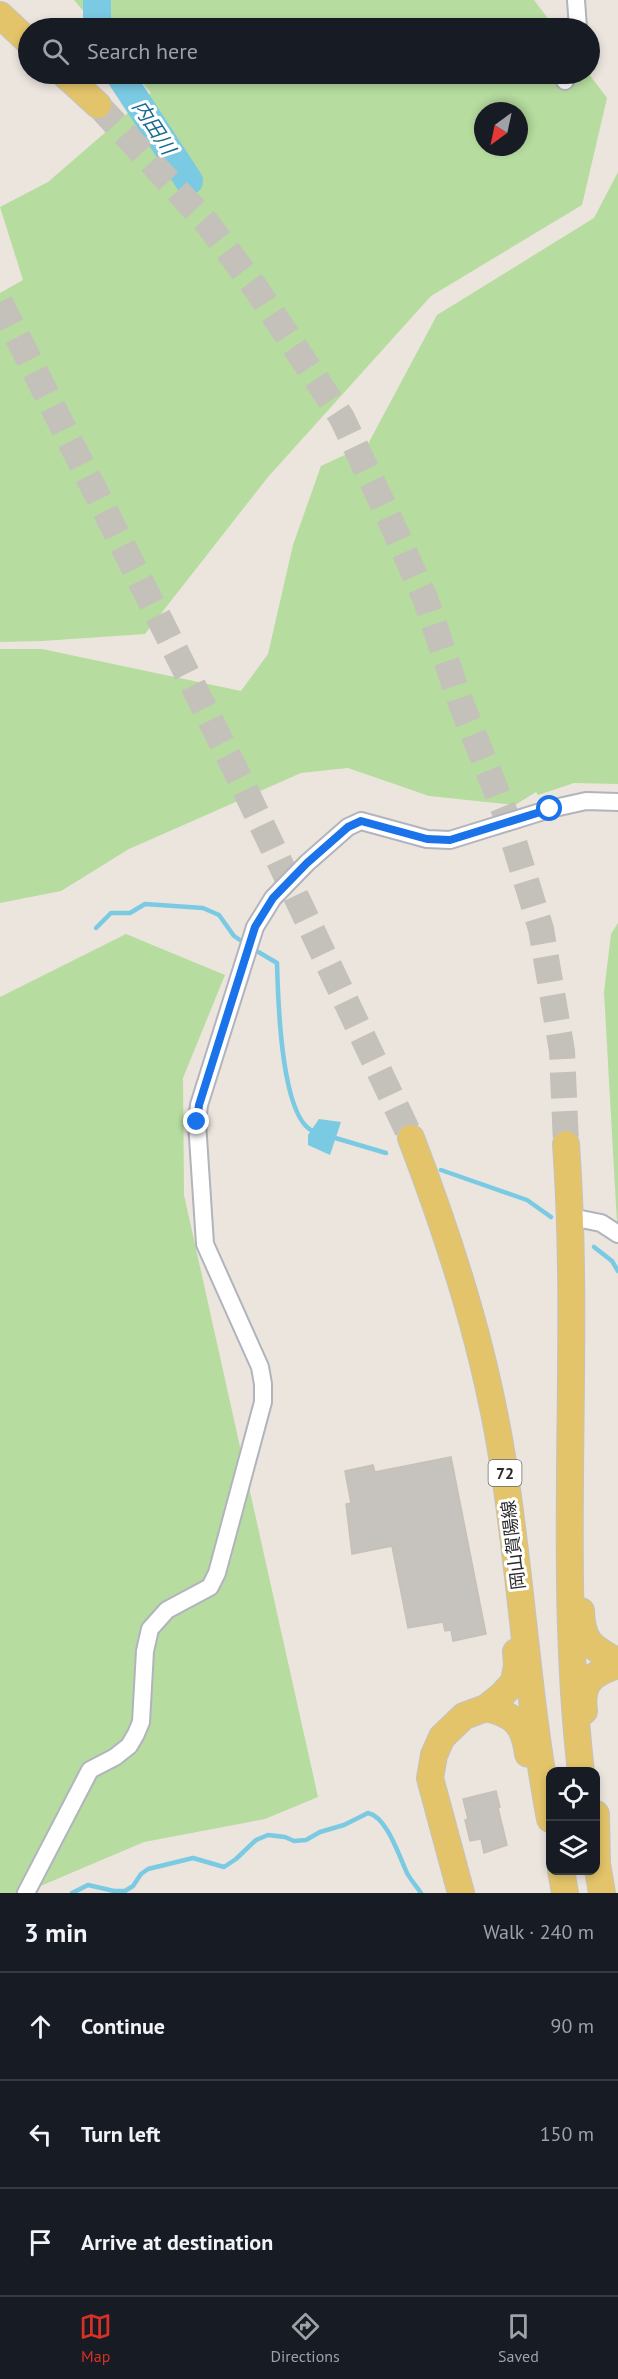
<!DOCTYPE html>
<meta charset="utf-8">
<style>
body{margin:0;font-family:"PT Sans","Noto Sans JP",sans-serif;background:#20242c;color:#f1f3f6}
.controls{position:absolute;right:18px;bottom:18px;display:grid;overflow:hidden;border-radius:12px;box-shadow:0 3px 9px #0003}
.controls button{width:54px;height:54px;display:grid;place-items:center;padding:0;border:0;border-bottom:2px solid #363941;background:#171b24;color:#f1f3f6;font:30px sans-serif}
.compass{position:absolute;left:474px;top:102px;width:54px;height:54px;border-radius:50%;background:#171b24;box-shadow:0 3px 9px #0003;rotate:213deg}
.stop{position:absolute;width:18px;height:18px;margin:-14px;border:4px solid #1a73e8;border-radius:50%;background:#fff}
.stop.end{background:#1a73e8;border-color:#fff;box-shadow:0 2px 6px #0008}
.list{margin:0;padding:0;list-style:none}
h2{display:flex;justify-content:space-between;align-items:center;height:78px;margin:0;padding:0 24px;font-size:26px}
h2 small{font-size:20px;font-weight:400;color:#9ea1a6}
.list li{display:grid;grid-template-columns:39px 1fr auto;gap:18px;align-items:center;box-sizing:border-box;height:108px;padding:0 24px;border-top:2px solid #363941}
.list b{display:block;font-size:22px;white-space:nowrap}
.list em{font-size:20px;font-style:normal;color:#9ea1a6}
.icon{flex:none;width:33px;height:33px;fill:none;stroke:currentColor;stroke-width:2;stroke-linecap:round;stroke-linejoin:round}
.map{position:relative;flex:none;width:618px;height:1893px;overflow:hidden}
.search{position:absolute;background:#171b24;box-shadow:0 3px 9px #0003;left:18px;right:18px;top:18px;height:66px;display:flex;align-items:center;gap:15px;box-sizing:border-box;padding:0 21px;border-radius:33px;color:#9ea1a6;font-size:22px}
.sheet{height:402px;background:#171b24}
nav{display:flex;justify-content:space-around;align-items:center;box-sizing:border-box;height:84px;border-top:2px solid #363941;background:#171b24;font-size:16px;color:#9ea1a6}
nav a{display:grid;justify-items:center;gap:3px}
nav .on{color:#d93025}
.map>svg:first-child{display:block}
.green{fill:#b6dc9f;fill-rule:evenodd}
.water{fill:#7acae3}
.lines{fill:none;stroke-linecap:round;stroke-linejoin:round}
.stream{stroke:#7acae3;stroke-width:4.5}
.river{stroke:#7acae3;stroke-width:28}
.building{fill:#c6c2bd;stroke:#c6c0b7;stroke-width:1.5}
.primary-tunnel{stroke:#c4c0ba;stroke-width:26;stroke-dasharray:26 13;stroke-linecap:butt}
.street-casing{stroke:#b1b4bc;stroke-width:20}
.primary-casing{stroke:#c3c3c3;stroke-width:28}
.street{stroke:#fff;stroke-width:16}
.primary{stroke:#e3c46a;stroke-width:26}
.route{stroke:#1a73e8;stroke-width:8}
.labels{text-anchor:middle;dominant-baseline:central;stroke-width:6;stroke-linejoin:round;paint-order:stroke}
.shield{fill:#fff;stroke:#6a6a6a;stroke-width:1.5}
.shield-label{font-size:16px;font-weight:bold;fill:#2a2a2a}
.street-label{font-size:18px;fill:#2a2a2a;stroke:#fff}
.water-label{font-size:20px;font-style:italic;fill:#1a6a8e;stroke:#fff}
</style>
<div class="map">
<svg width="618" height="1893" viewBox="0 0 618 1893">
<rect width="100%" height="100%" fill="#ebe5de"/>
<!-- green -->
<g class="green">
<path d="M 74,0 L 534,0 L 555,28 L 98,28 Z"/>
<path d="M 135,74 L 589,74 L 607,98 L 582,205 L 431,296 L 268,477 L 145,634 L 42,641 L 0,642 L 0,293 L 23,280 L 0,207 L 48,182 L 151,93 ZM 483,111 L 519,111 L 519,147 L 483,147 Z"/>
<path d="M 618,172 L 618,784 L 574,783 L 538,795 L 536,792 L 515,805 L 429,796 L 348,768 L 301,773 L 129,849 L 61,891 L 0,903 L 0,649 L 42,649 L 241,691 L 268,654 L 293,545 L 321,466 L 368,444 L 437,315 L 594,218 Z"/>
<path d="M 618,923 L 618,1240 L 604,992 L 611,934 Z"/>
<path d="M 126,934 L 225,975 L 183,1078 L 184,1195 L 318,1797 L 265,1819 L 144,1842 L 24,1893 L 0,1893 L 0,997 Z"/>
</g>
<!-- water -->
<path class="water" d="M 319,1119 L 341,1122 L 330,1155 L 308,1145 L 308,1135 Z"/>
<g class="lines">
<!-- stream -->
<g class="stream">
<path d="M 96,928 L 111,913 L 130,913 L 145,904 L 203,908 L 219,915 L 234,936 L 240,940"/>
<path d="M 255,950 L 277,963 C 278,996 280,1121 315,1132"/>
<path d="M 332,1137 L 386,1153"/>
<path d="M 441,1170 L 527,1200 L 551,1217"/>
<path d="M 594,1247 L 612,1261 L 618,1271"/>
<path d="M 72,1893 L 88,1885 L 114,1891 L 125,1891 L 133,1886 L 141,1874 L 148,1869 L 193,1858 L 224,1867 L 236,1859 L 256,1840 L 268,1835 L 285,1837 L 294,1841 L 306,1840 L 320,1832 L 344,1825 L 368,1813 C 387,1817 399,1856 407,1873 C 411,1880 416,1886 421,1893"/>
</g>
<!-- river -->
<g class="river">
<path d="M 97,28 L 97,0"/>
<path d="M 119,74 L 189,181"/>
</g>
</g>
<!-- building -->
<g class="building">
<path d="M 451,1457 L 486,1634 L 453,1641 L 451,1630 L 445,1631 L 443,1622 L 408,1628 L 392,1546 L 352,1554 L 346,1504 L 351,1503 L 345,1471 L 373,1465 L 375,1472 Z"/>
<path d="M 496,1791 L 500,1807 L 498,1808 L 507,1845 L 484,1853 L 481,1839 L 470,1841 L 465,1820 L 468,1819 L 463,1799 Z"/>
</g>
<g class="lines">
<!-- primary-tunnel -->
<g class="primary-tunnel">
<path d="M 98,105 L 207,223 L 257,290 L 342,418 L 386,511 L 425,598 L 460,701 L 504,810 L 541,929 L 562,1051 L 566,1144"/>
<path d="M 0,302 L 241,781 L 411,1138"/>
</g>
<!-- street casing -->
<g class="street-casing">
<g id="street">
<path d="M 576,0 L 578,28"/>
<path d="M 565,81 L 565,74"/>
<path d="M 571,1217 L 601,1223 L 618,1234"/>
<path d="M 26,1893 L 90,1770 L 115,1757 L 129,1746 L 136,1734 L 141,1722 L 145,1651 L 150,1629 L 167,1610 L 210,1587 L 217,1573 L 263,1402 L 263,1384 L 260,1367 L 205,1244 L 197,1122 L 199,1105 L 255,927 L 273,898 L 307,863 L 348,827 L 361,821 L 427,839 L 450,840 L 550,809 L 586,801 L 618,802"/>
</g>
</g>
<!-- primary casing -->
<g class="primary-casing">
<g id="primary">
<path d="M 0,15 L 28,41"/>
<path d="M 64,74 L 98,105"/>
<path d="M 411,1138 C 452,1245 487,1355 504,1469 C 522,1585 528,1703 550,1819"/>
<path d="M 566,1144 C 581,1353 557,1563 581,1772"/>
<path d="M 581,1611 C 582,1643 592,1647 618,1662"/>
<path d="M 486,1708 C 515,1715 524,1724 528,1754"/>
<path d="M 584,1711 C 580,1682 593,1673 618,1665"/>
<path d="M 596,1814 L 597,1865"/>
<path d="M 596,1858 L 602,1893"/>
<path d="M 561,1870 L 565,1893"/>
<path d="M 461,1893 L 430,1778 L 434,1755 L 442,1737 L 464,1716 L 486,1708 L 501,1696 L 514,1682 L 517,1665 L 516,1652"/>
</g>
</g>
<!-- street -->
<use href="#street" class="street"/>
<!-- primary -->
<use href="#primary" class="primary"/>
</g>
<g class="lines">
<!-- route -->
<path class="route" d="M 197,1122 L 199,1105 L 255,927 L 273,898 L 307,863 L 348,827 L 361,821 L 427,839 L 450,840 L 550,809"/>
</g>
<g class="labels">
<!-- shield labels -->
<rect class="shield" x="488.5" y="1460" width="33" height="26" rx="4.5"/>
<g class="shield-label">
<text x="505" y="1473">72</text>
</g>
<!-- street labels -->
<g class="street-label">
<text transform="translate(513 1545) rotate(-97)">岡山賀陽線</text>
</g>
<!-- water labels -->
<g class="water-label">
<text transform="translate(154 127) rotate(57)">内田川</text>
</g>
</g>
</svg>
<div class="controls">
<button><svg class="icon" aria-label="locate" viewBox="0 0 24 24"><circle cx="12" cy="12" r="6"/><path d="M12 2v4M12 18v4M2 12h4M18 12h4"/></svg></button>
<button><svg class="icon" aria-label="layers" viewBox="0 0 24 24"><path d="M12 4l9 5-9 5-9-5zM3 14l9 5 9-5"/></svg></button>
</div>
<svg class="compass" viewBox="-18 -18 36 36"><path d="M0-13l5 13h-10z" fill="#e53935"/><path d="M0 13l5-13h-10z" fill="#9ea1a6"/></svg>
<div class="stop" style="left:550px;top:809px"></div>
<div class="stop end" style="left:197px;top:1122px"></div>
<div class="search"><svg class="icon" aria-label="search" viewBox="0 0 24 24"><circle cx="10" cy="10" r="6"/><path d="M15 15l6 6"/></svg>Search here</div>
</div>
<section class="sheet">
<h2>3 min<small>Walk · 240 m</small></h2>
<ul class="list">
<li><svg class="icon" aria-label="ahead" viewBox="0 0 24 24"><path d="M12 20V5M6 11l6-6 6 6"/></svg><div><b>Continue</b></div><em>90 m</em></li>
<li><svg class="icon" aria-label="left" viewBox="0 0 24 24"><path d="M17 20v-9H6M10 6l-5 5 5 5"/></svg><div><b>Turn left</b></div><em>150 m</em></li>
<li><svg class="icon" aria-label="arrive" viewBox="0 0 24 24"><path d="M6 21V4h12l-3 4 3 4H6"/></svg><div><b>Arrive at destination</b></div></li>
</ul>
</section>
<nav>
<a class="on"><svg class="icon" aria-label="map" viewBox="0 0 24 24"><path d="M3 6l6-2 6 2 6-2v14l-6 2-6-2-6 2zM9 4v14M15 6v14"/></svg>Map</a>
<a><svg class="icon" aria-label="directions" viewBox="0 0 24 24"><path d="M12 3l9 9-9 9-9-9zM9 14v-3h6M13 9l2 2-2 2"/></svg>Directions</a>
<a><svg class="icon" aria-label="saved" viewBox="0 0 24 24"><path d="M7 4h10v16l-5-4-5 4z"/></svg>Saved</a>
</nav>
